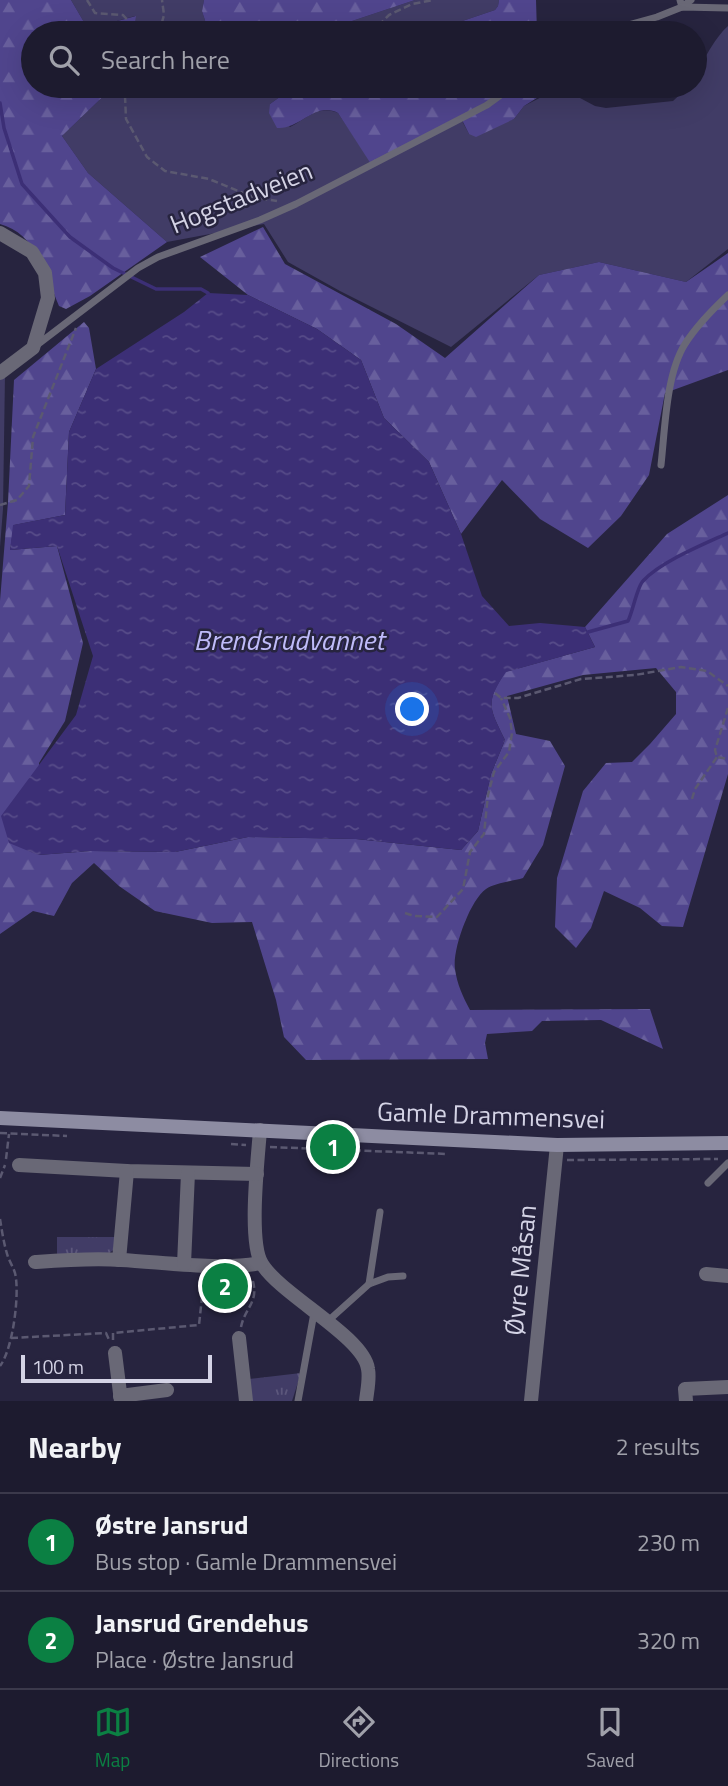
<!DOCTYPE html>
<meta charset="utf-8">
<style>
body{margin:0;font-family:"Titillium Web",sans-serif;background:#252437;color:#f1f3f6}
.scale{position:absolute;left:21px;bottom:18px;width:191px;box-sizing:border-box;padding-left:7px;border:4px solid #d4d3e5;border-top:0;font-size:19px;line-height:24px;white-space:nowrap;color:#d4d3e5;-webkit-text-stroke:5px #27243f;paint-order:stroke}
.you{position:absolute;left:413px;top:710px;width:24px;height:24px;margin:-18px;border:5px solid #fff;border-radius:50%;background:#1a73e8;box-shadow:0 0 0 10px #1a73e833}
.badge{display:grid;place-items:center;width:46px;height:46px;border-radius:50%;background:#0b8043;color:#fff;font-size:23px;font-weight:700}
.pin{position:absolute;translate:-50% -50%;border:4px solid #fff;box-shadow:0 2px 7px #0006}
.list{margin:0;padding:0;list-style:none}
h2{display:flex;justify-content:space-between;align-items:center;height:91px;margin:0;padding:0 28px;font-size:30px}
h2 small{font-size:23px;font-weight:400;color:#a0a1aa}
.list li{display:grid;grid-template-columns:46px 1fr auto;gap:21px;align-items:center;box-sizing:border-box;height:98px;padding:0 28px;border-top:2px solid #3b394b}
.list b{display:block;font-size:26px;white-space:nowrap}
.list p{margin:0;font-size:23px;white-space:nowrap;color:#a0a1aa}
.list em{font-size:23px;font-style:normal;color:#a0a1aa}
.icon{flex:none;width:38px;height:38px;fill:none;stroke:currentColor;stroke-width:2;stroke-linecap:round;stroke-linejoin:round}
.map{position:relative;flex:none;width:728px;height:1401px;overflow:hidden}
.search{position:absolute;background:#1d1b2f;box-shadow:0 7px 28px #0002;left:21px;right:21px;top:21px;height:77px;display:flex;align-items:center;gap:18px;box-sizing:border-box;padding:0 24px;border-radius:38px;color:#a0a1aa;font-size:26px}
.sheet{height:287px;background:#1d1b2f}
nav{display:flex;justify-content:space-around;align-items:center;box-sizing:border-box;height:98px;border-top:2px solid #3b394b;background:#1d1b2f;font-size:19px;color:#a0a1aa}
nav a{display:grid;justify-items:center;gap:4px}
nav .on{color:#0b8043}
.map>svg:first-child{display:block}
.grass{fill:#413c66}
.forest{fill:url(#forest-firs)}
.park{fill:url(#park-tufts)}
.water{fill:url(#water-ripples)}
.lines{fill:none;stroke-linecap:round;stroke-linejoin:round}
.stream{stroke:#3c2f76;stroke-width:3.5}
.path{stroke:#5b5971;stroke-width:2.5;stroke-dasharray:7 3.5;stroke-linecap:butt}
.lane{stroke:#696876;stroke-width:7}
.street{stroke:#696876;stroke-width:14}
.secondary{stroke:#8d8ca2;stroke-width:14}
.labels{text-anchor:middle;dominant-baseline:central;stroke-width:5;stroke-linejoin:round;paint-order:stroke}
.street-label{font-size:26px;fill:#d4d3e5;stroke:#27243f}
.water-label{font-size:28px;font-style:italic;fill:#bfbbf9;stroke:#27243f}
</style>
<div class="map">
<svg width="728" height="1401" viewBox="0 0 728 1401">
<defs>
<pattern id="forest-firs" width="22" height="20" patternUnits="userSpaceOnUse" patternTransform="scale(1.75)"><rect width="22" height="20" fill="#50458d"/><path d="M5 1l3.5 6h-7zM16 11l3.5 6h-7z" fill="#685f9d"/></pattern>
<pattern id="park-tufts" width="24" height="20" patternUnits="userSpaceOnUse" patternTransform="scale(1.75)"><rect width="24" height="20" fill="#413c66"/><path d="M3 7l-1-3M5 7V3M7 7l1-3M15 17l-1-3M17 17v-4M19 17l1-3" fill="none" stroke="#5c577c"/></pattern>
<pattern id="water-ripples" width="26" height="14" patternUnits="userSpaceOnUse" patternTransform="scale(1.75)"><rect width="26" height="14" fill="#3c2f76"/><path d="M2 4q2-2 4 0t4 0M15 11q2-2 4 0t4 0" fill="none" stroke="#574c89"/></pattern>
</defs>
<rect width="100%" height="100%" fill="#27243f"/>
<!-- grass -->
<g class="grass">
<path d="M 71,0 L 204,0 L 202,11 L 209,33 L 133,33 L 135,16 L 88,29 Z"/>
<path d="M 415,0 L 499,0 L 498,6 L 495,10 L 427,33 L 316,33 Z"/>
<path d="M 728,26 L 728,249 L 686,282 L 599,262 L 539,275 L 451,347 L 340,291 L 288,262 L 264,224 L 167,242 L 88,173 L 62,136 L 114,86 L 295,86 L 270,104 L 290,127 C 306,119 319,104 338,113 L 373,165 L 461,119 L 469,134 L 514,119 L 524,106 L 555,90 L 565,90 L 595,106 L 606,108 L 673,101 L 689,86 L 695,86 C 695,71 716,36 728,26 Z"/>
<path d="M 0,374 L 5,374 L 3,509 L 0,547 Z"/>
</g>
<!-- forest -->
<g class="forest">
<path d="M 0,0 L 71,0 L 88,29 L 136,16 L 133,33 L 33,33 L 33,86 L 114,86 L 62,136 L 88,173 L 167,242 L 90,296 L 66,309 L 59,306 C 46,275 37,234 0,224 Z"/>
<path d="M 204,0 L 415,0 L 316,33 L 209,33 L 202,11 Z"/>
<path d="M 499,0 L 536,0 L 537,33 L 427,33 L 495,10 L 498,6 Z"/>
<path d="M 295,86 L 543,86 L 545,93 L 524,106 L 514,119 L 476,137 L 469,134 L 461,118 L 371,164 L 338,113 C 315,101 300,130 277,128 L 269,113 L 270,104 Z"/>
<path d="M 263,227 L 285,264 L 396,324 L 445,358 L 539,275 L 599,262 L 686,282 L 728,253 L 728,370 L 665,393 L 649,475 L 621,516 L 588,548 L 540,519 L 502,480 L 461,534 L 429,462 L 384,418 L 361,360 L 317,329 L 248,295 L 200,257 Z"/>
<path d="M 84,322 L 89,328 L 96,369 L 69,432 L 65,515 L 14,525 L 10,550 L 57,546 L 83,643 L 65,721 L 39,763 L 38,855 L 91,851 L 175,852 L 248,837 L 356,839 L 461,850 L 478,831 L 491,774 L 505,740 C 489,707 485,704 505,672 L 595,647 L 585,627 L 667,534 L 728,495 L 728,774 L 683,927 L 662,926 L 640,908 L 604,891 L 591,928 L 576,948 L 555,927 L 557,878 L 583,791 L 606,763 L 632,762 L 650,744 L 676,714 L 676,692 L 656,668 L 583,675 L 507,696 L 516,734 L 550,741 L 565,766 L 543,845 L 523,878 C 513,881 495,883 486,889 C 470,900 452,950 455,969 C 457,984 463,997 470,1010 L 650,1009 L 663,1049 L 601,1020 L 542,1021 L 532,1031 L 487,1034 L 485,1043 L 488,1059 L 306,1060 L 284,1037 L 276,1000 L 252,922 L 212,923 L 155,911 L 119,886 L 94,863 L 72,883 L 54,916 L 33,911 L 0,934 L 0,601 L 8,502 L 14,380 Z"/>
</g>
<!-- park -->
<g class="park">
<path d="M 57,1237 L 118,1237 L 116,1248 L 108,1254 L 57,1256 Z"/>
<path d="M 301,1373 L 292,1401 L 250,1401 L 249,1379 Z"/>
</g>
<!-- water -->
<path class="water" d="M 208,293 L 248,295 L 317,329 L 361,360 L 384,418 L 429,462 L 461,534 L 482,596 L 509,626 L 540,623 L 585,627 L 595,647 L 506,672 C 485,703 489,707 505,740 L 491,774 L 478,831 L 461,850 L 356,839 L 248,837 L 175,852 L 91,851 L 38,855 L 9,843 L 1,816 L 76,715 L 93,656 L 57,546 L 10,550 L 13,525 L 65,515 L 69,432 L 96,369 L 184,312 Z"/>
<g class="lines">
<!-- stream -->
<g class="stream">
<path d="M 0,103 L 4,128 L 22,184 L 70,237 L 113,268 L 156,289 L 201,289 L 208,293"/>
<path d="M 588,632 L 628,621 C 633,611 637,587 643,581 C 660,562 704,544 728,533"/>
</g>
<!-- path -->
<g class="path">
<path d="M 87,0 L 95,13 L 123,15 L 139,33"/>
<path d="M 159,33 L 164,15 L 162,0"/>
<path d="M 371,33 L 389,15 L 412,4 L 433,0"/>
<path d="M 128,86 L 125,96 L 126,119 L 147,157 L 165,171 L 209,179 L 253,197 L 277,201"/>
<path d="M 0,505 L 17,500 L 29,486 L 33,437 L 76,328"/>
<path d="M 495,693 L 501,698 L 518,698 L 581,679 L 635,675 L 681,667 L 707,671 L 728,686"/>
<path d="M 728,708 L 715,750 L 717,757 L 728,759"/>
<path d="M 692,799 L 695,789 L 717,757"/>
<path d="M 405,913 L 414,916 L 437,917 L 463,889 L 470,852 L 484,834 L 488,795 L 494,772 L 509,752 L 512,733 L 510,718 L 501,698"/>
<path d="M 0,1133 L 67,1136"/>
<path d="M 231,1144 L 246,1145"/>
<path d="M 270,1147 L 448,1154"/>
<path d="M 6,1159 L 9,1134"/>
<path d="M 567,1160 L 718,1159"/>
<path d="M 0,1178 L 5,1165"/>
<path d="M 0,1219 C 2,1231 4,1245 8,1257 C 10,1262 13,1267 15,1273 C 20,1293 13,1349 0,1366"/>
<path d="M 241,1327 C 245,1307 260,1302 252,1278"/>
<path d="M 11,1338 L 106,1333 L 110,1342"/>
<path d="M 113,1340 L 113,1333 L 199,1325 L 204,1279"/>
</g>
<!-- lane -->
<g class="lane">
<path d="M 680,0 L 682,7 L 691,0"/>
<path d="M 599,33 L 657,17 L 682,7 L 728,8"/>
<path d="M 37,345 L 138,268 L 158,257 L 260,220 L 296,204 L 487,105 L 513,86"/>
<path d="M 661,465 C 665,429 666,374 685,344 C 697,325 712,310 728,295"/>
<path d="M 708,1183 L 728,1163"/>
<path d="M 369,1284 L 388,1277 L 403,1276"/>
<path d="M 328,1321 L 369,1284 L 380,1212"/>
<path d="M 298,1401 L 314,1313"/>
</g>
<!-- street -->
<g class="street">
<path d="M 0,233 L 32,252 L 45,273 L 48,298 L 33,348 L 0,373"/>
<path d="M 260,1130 C 258,1158 248,1242 262,1264 C 281,1295 364,1337 368,1369 C 370,1379 367,1391 366,1401"/>
<path d="M 19,1165 L 127,1171 L 257,1174"/>
<path d="M 119,1260 L 127,1171"/>
<path d="M 35,1262 C 64,1260 92,1258 121,1260 C 162,1262 222,1271 261,1263"/>
<path d="M 184,1264 L 188,1173"/>
<path d="M 706,1274 L 728,1276"/>
<path d="M 239,1338 L 246,1401"/>
<path d="M 115,1353 L 121,1401"/>
<path d="M 120,1396 L 167,1390"/>
<path d="M 531,1401 L 557,1145"/>
<path d="M 686,1401 L 685,1389 L 728,1387"/>
</g>
<!-- secondary -->
<path class="secondary" d="M 0,1118 L 557,1145 L 728,1143"/>
</g>
<g class="labels">
<!-- street labels -->
<g class="street-label">
<text transform="translate(241 197) rotate(-22)">Hogstadveien</text>
<text transform="translate(491 1115) rotate(2)">Gamle Drammensvei</text>
<text transform="translate(520 1270) rotate(-84)">Øvre Måsan</text>
</g>
<!-- water labels -->
<g class="water-label">
<text x="289" y="639">Brendsrudvannet</text>
</g>
</g>
</svg>
<div class="scale">100 m</div>
<div class="you"></div>
<div class="pin badge" style="left:333px;top:1147px">1</div>
<div class="pin badge" style="left:225px;top:1286px">2</div>
<div class="search"><svg class="icon" aria-label="search" viewBox="0 0 24 24"><circle cx="10" cy="10" r="6"/><path d="M15 15l6 6"/></svg>Search here</div>
</div>
<section class="sheet">
<h2>Nearby<small>2 results</small></h2>
<ul class="list">
<li><span class="badge">1</span><div><b>Østre Jansrud</b><p>Bus stop · Gamle Drammensvei</p></div><em>230 m</em></li>
<li><span class="badge">2</span><div><b>Jansrud Grendehus</b><p>Place · Østre Jansrud</p></div><em>320 m</em></li>
</ul>
</section>
<nav>
<a class="on"><svg class="icon" aria-label="map" viewBox="0 0 24 24"><path d="M3 6l6-2 6 2 6-2v14l-6 2-6-2-6 2zM9 4v14M15 6v14"/></svg>Map</a>
<a><svg class="icon" aria-label="directions" viewBox="0 0 24 24"><path d="M12 3l9 9-9 9-9-9zM9 14v-3h6M13 9l2 2-2 2"/></svg>Directions</a>
<a><svg class="icon" aria-label="saved" viewBox="0 0 24 24"><path d="M7 4h10v16l-5-4-5 4z"/></svg>Saved</a>
</nav>
